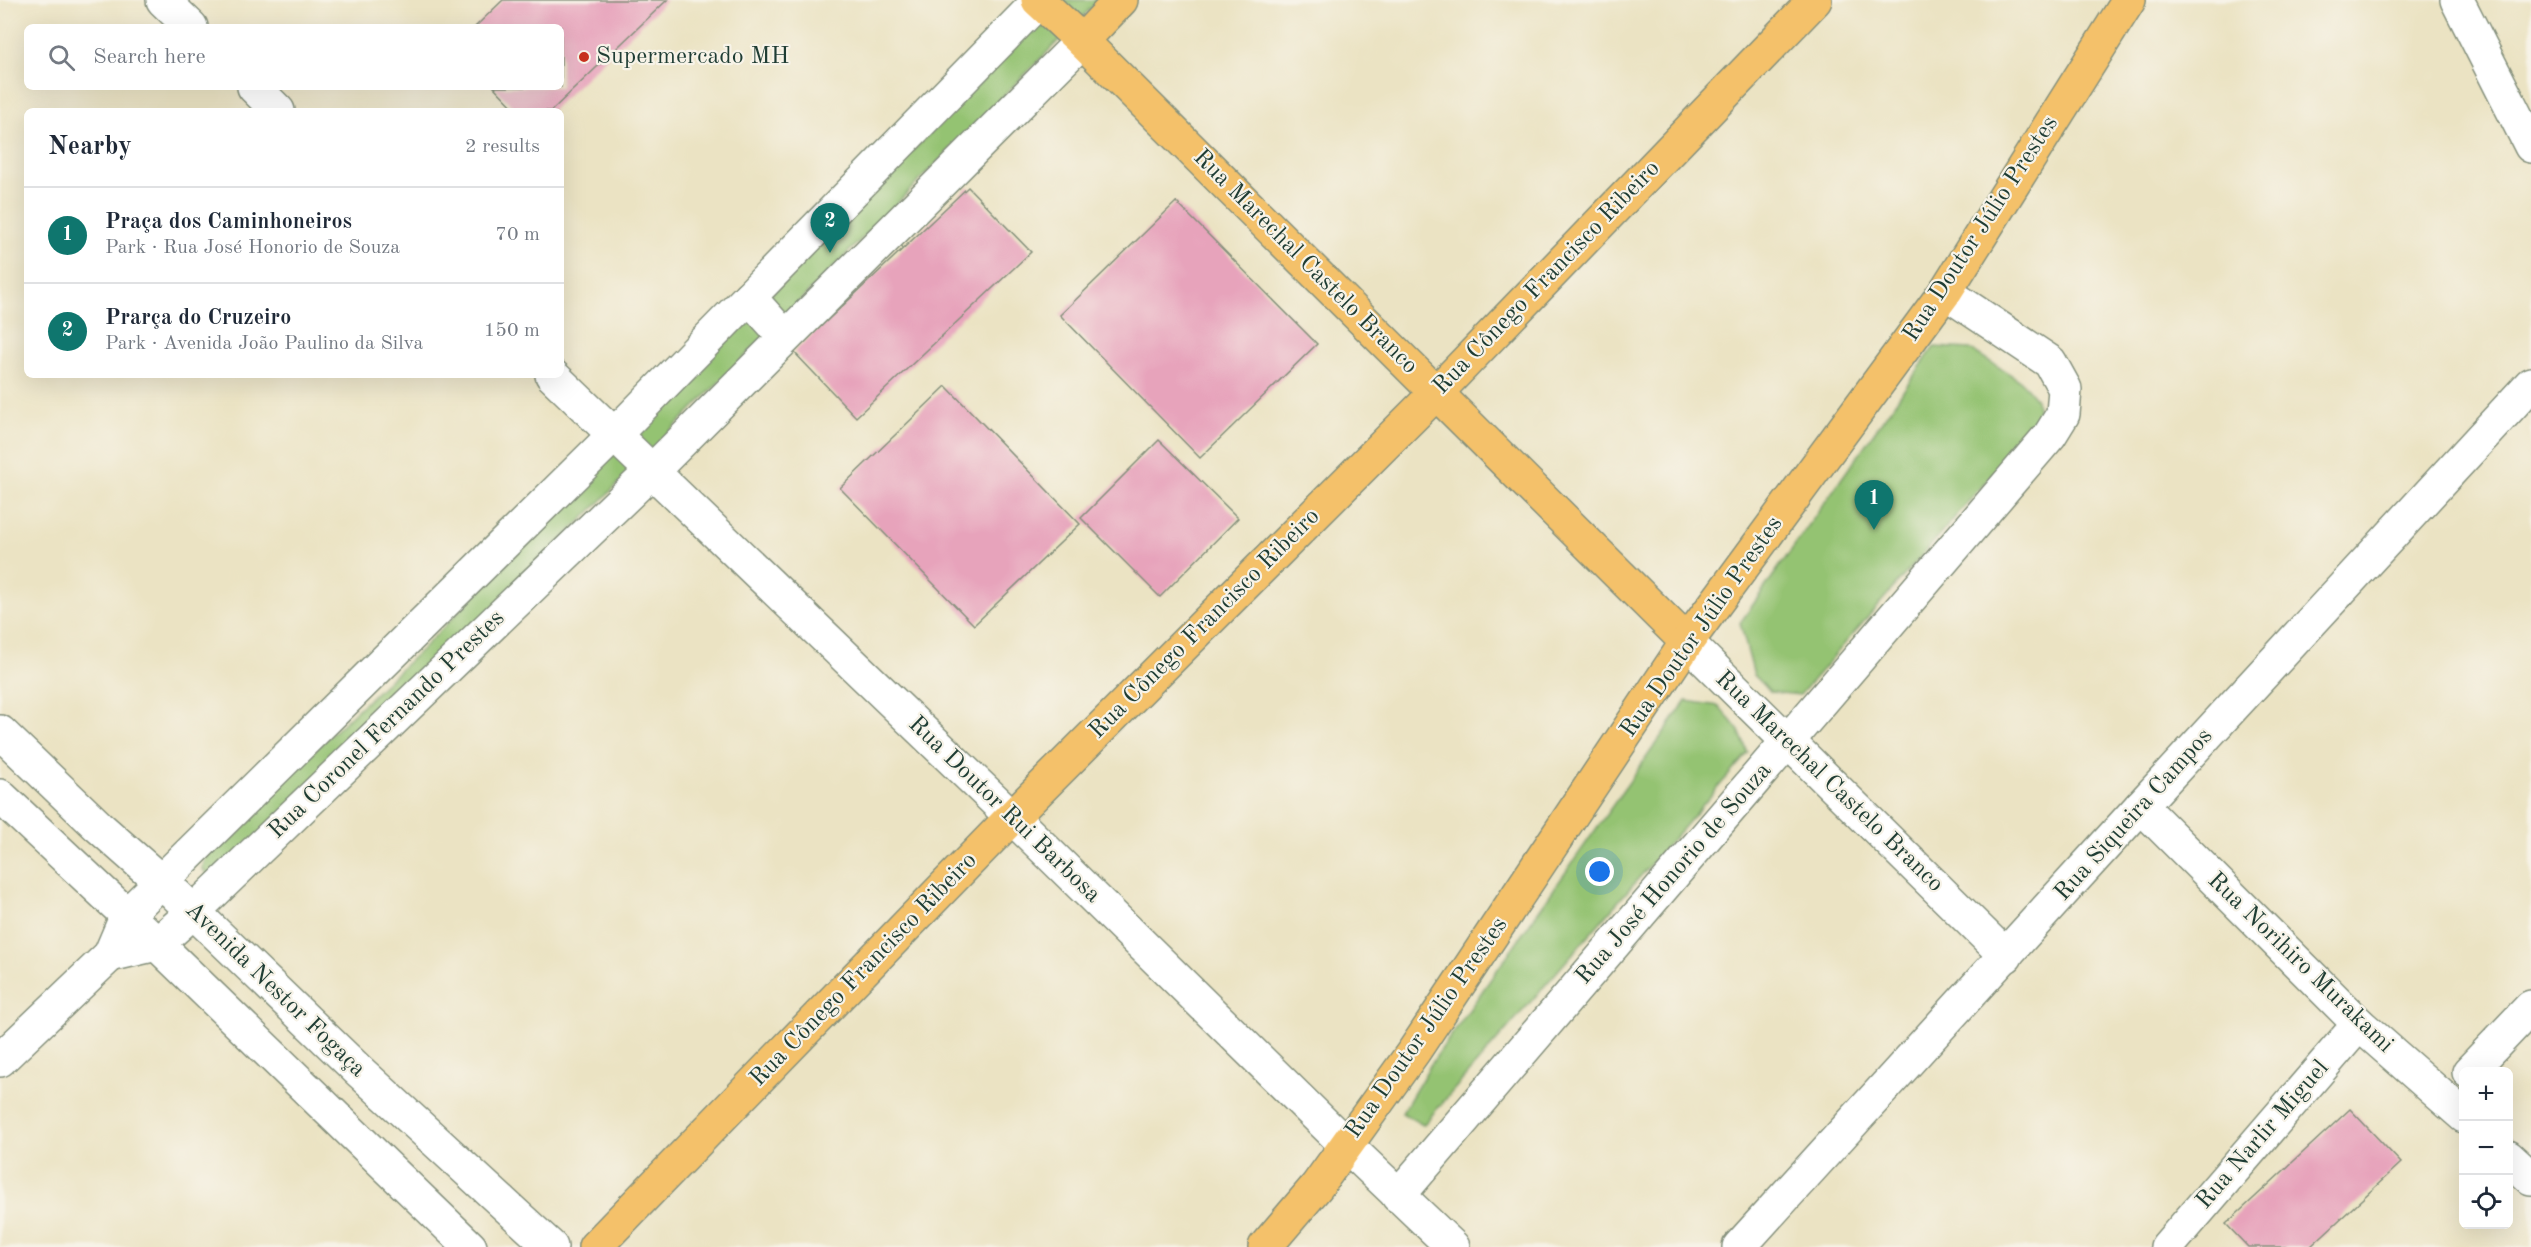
<!DOCTYPE html>
<meta charset="utf-8">
<style>
body{margin:0;font-family:"Old Standard TT",serif;background:#f6f6f7;color:#1f2937}
.controls{position:absolute;right:18px;bottom:18px;display:grid;overflow:hidden;border-radius:9px;box-shadow:0 6px 24px #0002}
.controls button{width:54px;height:54px;display:grid;place-items:center;padding:0;border:0;border-bottom:2px solid #e0e1e3;background:#fff;color:#1f2937;font:30px sans-serif}
.you{position:absolute;left:1600px;top:872px;width:21px;height:21px;margin:-15px;border:4px solid #fff;border-radius:50%;background:#1a73e8;box-shadow:0 0 0 9px #1a73e833}
.badge{display:grid;place-items:center;width:39px;height:39px;border-radius:50%;background:#0f766e;color:#fff;font-size:20px;font-weight:700}
.pin{position:absolute;translate:-50% -50px;filter:drop-shadow(0 2px 3px #0008)}
.pin::after{content:'';position:absolute;top:32px;width:21px;height:18px;background:inherit;clip-path:polygon(0 0,100% 0,50% 100%)}
.list{margin:0;padding:0;list-style:none}
h2{display:flex;justify-content:space-between;align-items:center;height:78px;margin:0;padding:0 24px;font-size:26px}
h2 small{font-size:20px;font-weight:400;color:#747a83}
.list li{display:grid;grid-template-columns:39px 1fr auto;gap:18px;align-items:center;box-sizing:border-box;height:96px;padding:0 24px;border-top:2px solid #e0e1e3}
.list b{display:block;font-size:22px;white-space:nowrap}
.list p{margin:0;font-size:20px;white-space:nowrap;color:#747a83}
.list em{font-size:20px;font-style:normal;color:#747a83}
.icon{flex:none;width:33px;height:33px;fill:none;stroke:currentColor;stroke-width:2;stroke-linecap:round;stroke-linejoin:round}
.map{position:relative;flex:none;width:2531px;height:1247px;overflow:hidden}
.search{position:absolute;background:#fff;box-shadow:0 6px 24px #0002;left:24px;top:24px;width:540px;height:66px;display:flex;align-items:center;gap:15px;box-sizing:border-box;padding:0 21px;border-radius:9px;color:#747a83;font-size:22px}
.panel{position:absolute;background:#fff;box-shadow:0 6px 24px #0002;left:24px;top:108px;width:540px;height:270px;border-radius:9px}
.map>svg:first-child{display:block}
.green{fill:#94c372;stroke:#5a8053;stroke-width:1.5}
.building{fill:#e7a3bb}
.lines{fill:none;stroke-linecap:round;stroke-linejoin:round}
.minor-casing{stroke:#85907c;stroke-width:36}
.major-casing{stroke:#85907c;stroke-width:36}
.minor{stroke:#fff;stroke-width:33}
.major{stroke:#f4c16a;stroke-width:33}
.poi-dot{fill:#c8321e;stroke:#f7f3e8;stroke-width:2}
.labels{text-anchor:middle;dominant-baseline:central;stroke-width:4.5;stroke-linejoin:round;paint-order:stroke}
.poi-label{font-size:24px;fill:#1f3d34;stroke:#f7f3e8;text-anchor:start}
.street-label{font-size:24px;fill:#1f3d34;stroke:#f7f3e8}
</style>
<div class="map">
<svg width="2531" height="1247" viewBox="0 0 2531 1247">
<rect width="100%" height="100%" fill="#f7f3e8"/>
<filter id="ink" filterUnits="userSpaceOnUse"><feTurbulence type="fractalNoise" baseFrequency=".0167" numOctaves="2"/><feDisplacementMap in="SourceGraphic" scale="12" xChannelSelector="R" yChannelSelector="G"/><feConvolveMatrix kernelMatrix="1 2 1 2 8 2 1 2 1" color-interpolation-filters="sRGB"/></filter>
<filter id="wash" filterUnits="userSpaceOnUse"><feTurbulence type="fractalNoise" baseFrequency=".008" numOctaves="4" result="noise"/><feDisplacementMap in="SourceGraphic" scale="24" xChannelSelector="R" yChannelSelector="G"/><feGaussianBlur stdDeviation="1.35" result="paint"/><feColorMatrix in="noise" values="0 0 0 0 0 0 0 0 0 0 0 0 0 0 0 0 0 1.4 0 .05"/><feComposite in="paint" operator="in"/></filter>
<g filter="url(#wash)">
<rect width="100%" height="100%" fill="#ebe3c3"/>
<!-- green -->
<g class="green">
<path d="M 1061,0 L 1099,0 L 599,503 L 213,882 L 202,868 L 209,849 L 422,649 Z"/>
<path d="M 1934,347 L 1970,349 L 2021,381 L 2036,399 L 2038,418 L 2024,438 L 1800,695 L 1771,692 L 1754,675 L 1740,623 Z"/>
<path d="M 1686,701 L 1719,706 L 1739,731 L 1748,753 L 1423,1125 L 1402,1113 L 1431,1064 Z"/>
</g>
<g id="blocks">
<!-- building -->
<g class="building">
<path d="M 503,0 L 667,0 L 551,111 L 517,111 L 494,87 L 561,87 L 561,27 L 475,27 Z"/>
<path d="M 968,187 L 1031,252 L 856,417 L 794,352 Z"/>
<path d="M 1176,202 L 1317,344 L 1200,458 L 1060,315 Z"/>
<path d="M 946,386 L 1080,524 L 974,625 L 840,488 Z"/>
<path d="M 1159,440 L 1238,518 L 1160,597 L 1081,518 Z"/>
<path d="M 2350,1109 L 2401,1163 L 2310,1247 L 2248,1247 L 2226,1224 Z"/>
</g>
</g>
</g>
<g filter="url(#ink)">
<use href="#blocks" fill-opacity="0" stroke="#85907c" stroke-width="1.5"/>
<g class="lines">
<!-- minor casing -->
<g class="minor-casing">
<g id="minor">
<path d="M 163,0 L 191,27"/>
<path d="M 2457,0 L 2531,146"/>
<path d="M 254,87 L 278,111"/>
<path d="M 749,297 L 785,337"/>
<path d="M 552,375 L 1012,817 L 1346,1145 L 1453,1247"/>
<path d="M 1687,642 L 2006,956"/>
<path d="M 0,732 L 98,826 L 175,894 L 357,1069 L 551,1247"/>
<path d="M 0,796 L 127,915 L 470,1247"/>
<path d="M 2141,806 L 2359,1024 L 2464,1116"/>
<path d="M 110,955 L 157,944 L 193,912 L 652,471 L 1082,41"/>
<path d="M 0,1060 L 110,955 L 127,915 L 614,435 L 1039,1"/>
<path d="M 2469,1072 L 2531,1007"/>
<path d="M 2508,1157 L 2531,1178"/>
<path d="M 1398,1196 L 2050,435 L 2063,414 L 2065,389 L 2050,362 L 1945,292"/>
<path d="M 1739,1247 L 2141,806 L 2531,384"/>
<path d="M 2167,1247 L 2359,1024"/>
</g>
</g>
<!-- major casing -->
<g class="major-casing">
<g id="major">
<path d="M 1038,0 L 1082,41 L 1687,642"/>
<path d="M 1082,41 L 1121,0"/>
<path d="M 595,1247 L 1012,817 L 1437,392 L 1815,0"/>
<path d="M 1265,1247 L 1317,1186 L 1414,1051 L 1687,642 L 1945,292 L 2129,0"/>
</g>
</g>
<!-- minor -->
<use href="#minor" class="minor"/>
<!-- major -->
<use href="#major" class="major"/>
</g>
</g>
<!-- markers -->
<circle class="poi-dot" cx="584" cy="57" r="6"/>
<g class="labels">
<!-- poi labels -->
<g class="poi-label">
<text x="596" y="57">Supermercado MH</text>
</g>
<!-- street labels -->
<g class="street-label">
<text transform="translate(1981 229) rotate(-57)">Rua Doutor Júlio Prestes</text>
<text transform="translate(1305 262) rotate(45)">Rua Marechal Castelo Branco</text>
<text transform="translate(1547 278) rotate(-46)">Rua Cônego Francisco Ribeiro</text>
<text transform="translate(1205 624) rotate(-45)">Rua Cônego Francisco Ribeiro</text>
<text transform="translate(1702 627) rotate(-55)">Rua Doutor Júlio Prestes</text>
<text transform="translate(387 725) rotate(-44)">Rua Coronel Fernando Prestes</text>
<text transform="translate(1829 782) rotate(44)">Rua Marechal Castelo Branco</text>
<text transform="translate(1004 810) rotate(44)">Rua Doutor Rui Barbosa</text>
<text transform="translate(2134 815) rotate(-48)">Rua Siqueira Campos</text>
<text transform="translate(1674 874) rotate(-49)">Rua José Honorio de Souza</text>
<text transform="translate(2300 963) rotate(44)">Rua Norihiro Murakami</text>
<text transform="translate(864 970) rotate(-46)">Rua Cônego Francisco Ribeiro</text>
<text transform="translate(275 990) rotate(44)">Avenida Nestor Fogaça</text>
<text transform="translate(1427 1028) rotate(-55)">Rua Doutor Júlio Prestes</text>
<text transform="translate(2263 1135) rotate(-49)">Rua Narlir Miguel</text>
</g>
</g>
</svg>
<div class="controls">
<button>+</button>
<button>−</button>
<button><svg class="icon" aria-label="locate" viewBox="0 0 24 24"><circle cx="12" cy="12" r="6"/><path d="M12 2v4M12 18v4M2 12h4M18 12h4"/></svg></button>
</div>
<div class="you"></div>
<div class="pin badge" style="left:1874px;top:530px">1</div>
<div class="pin badge" style="left:830px;top:253px">2</div>
<div class="search"><svg class="icon" aria-label="search" viewBox="0 0 24 24"><circle cx="10" cy="10" r="6"/><path d="M15 15l6 6"/></svg>Search here</div>
<section class="panel">
<h2>Nearby<small>2 results</small></h2>
<ul class="list">
<li><span class="badge">1</span><div><b>Praça dos Caminhoneiros</b><p>Park · Rua José Honorio de Souza</p></div><em>70 m</em></li>
<li><span class="badge">2</span><div><b>Prarça do Cruzeiro</b><p>Park · Avenida João Paulino da Silva</p></div><em>150 m</em></li>
</ul>
</section>
</div>
